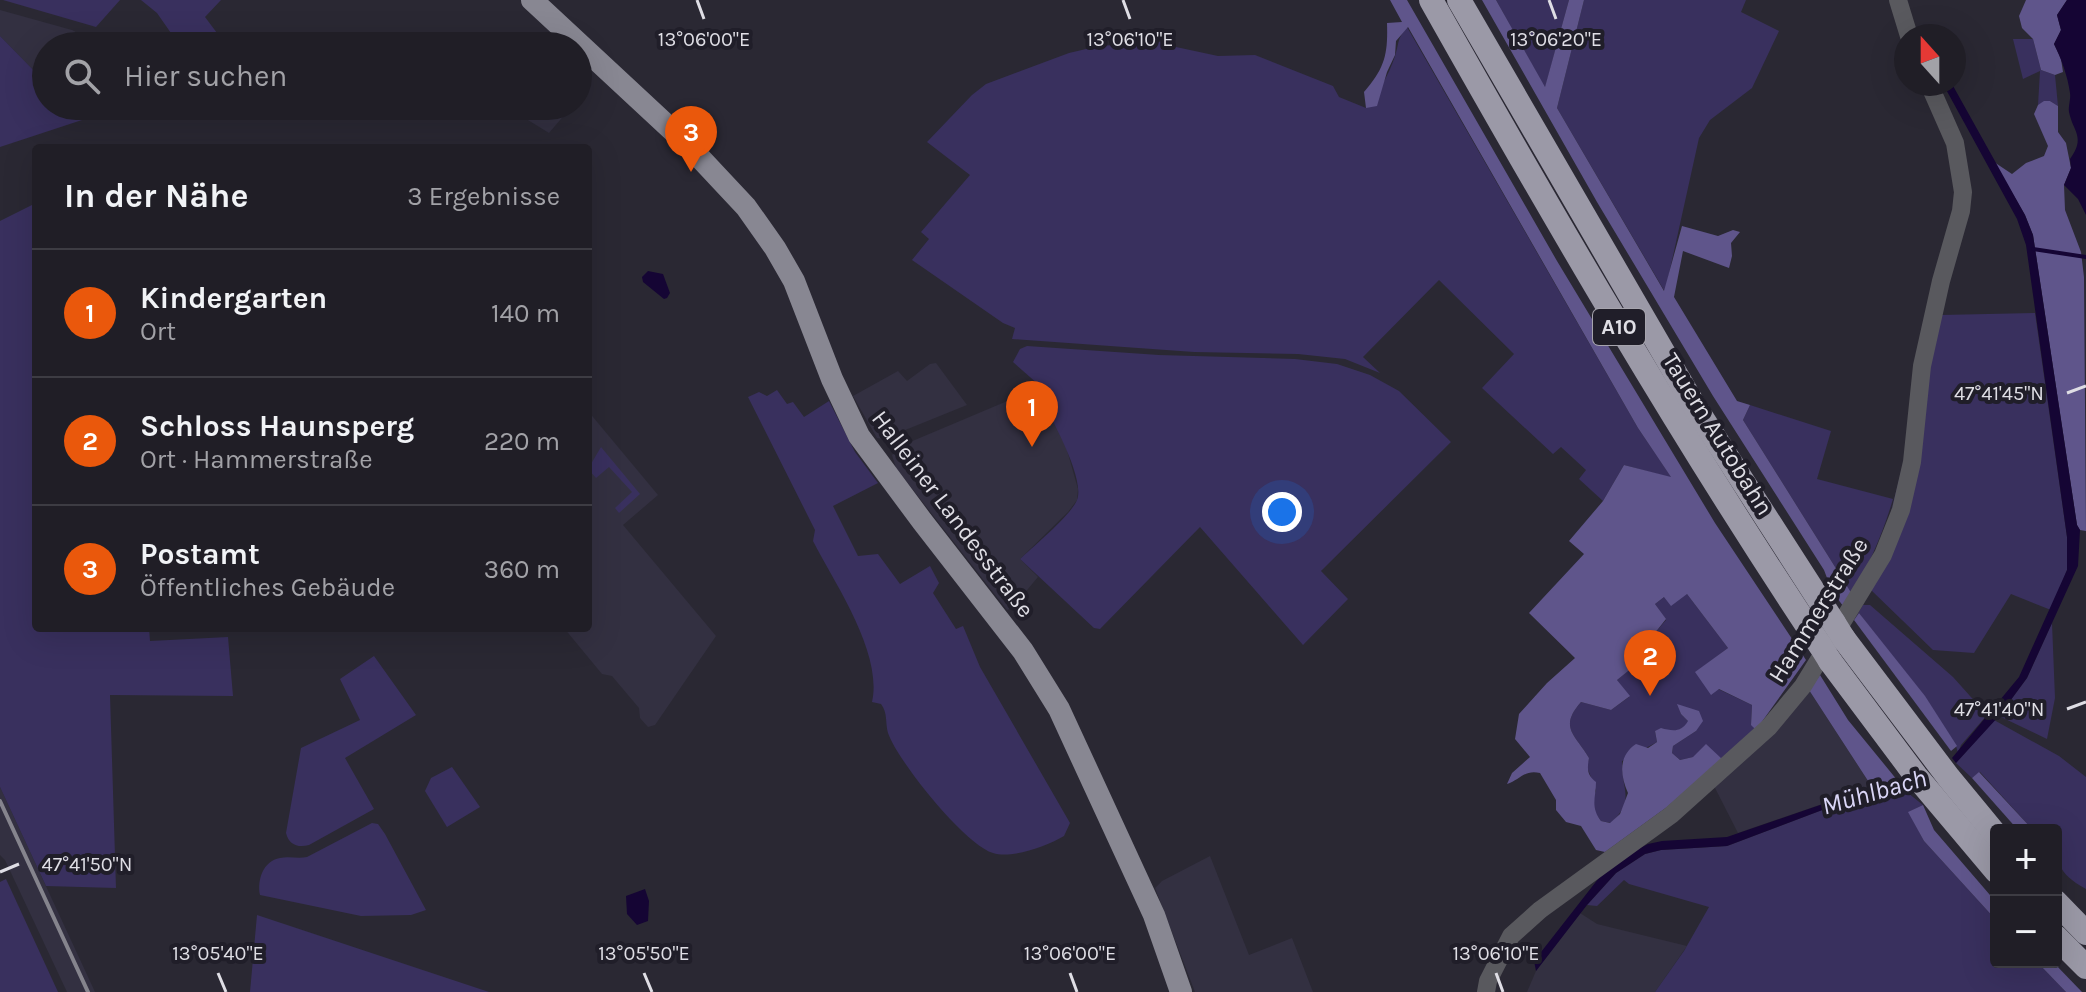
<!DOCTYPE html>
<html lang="de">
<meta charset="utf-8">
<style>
body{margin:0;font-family:Karla,sans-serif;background:#2d2b32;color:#f1f3f6}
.controls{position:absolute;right:24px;bottom:24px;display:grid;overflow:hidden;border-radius:8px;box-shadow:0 8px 32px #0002}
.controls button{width:72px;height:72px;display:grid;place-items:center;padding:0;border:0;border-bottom:2px solid #3d3c43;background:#201e26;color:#f1f3f6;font:40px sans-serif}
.compass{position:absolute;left:1894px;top:24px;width:72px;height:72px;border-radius:50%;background:#201e26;box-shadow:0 8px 32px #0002;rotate:339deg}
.you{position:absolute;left:1282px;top:512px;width:28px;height:28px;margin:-20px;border:6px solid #fff;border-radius:50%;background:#1a73e8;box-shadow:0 0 0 12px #1a73e833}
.badge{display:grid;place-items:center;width:52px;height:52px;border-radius:50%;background:#ea580c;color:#fff;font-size:26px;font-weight:700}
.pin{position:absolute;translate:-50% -66px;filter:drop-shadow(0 2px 4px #0008)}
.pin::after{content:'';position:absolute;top:42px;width:28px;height:24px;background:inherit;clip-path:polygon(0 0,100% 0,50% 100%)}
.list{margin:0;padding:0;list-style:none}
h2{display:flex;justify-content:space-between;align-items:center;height:104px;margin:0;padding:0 32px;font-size:34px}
h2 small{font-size:26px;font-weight:400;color:#a2a2a7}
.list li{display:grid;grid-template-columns:52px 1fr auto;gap:24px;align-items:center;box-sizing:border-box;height:128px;padding:0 32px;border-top:2px solid #3d3c43}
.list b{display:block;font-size:30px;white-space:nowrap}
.list p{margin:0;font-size:26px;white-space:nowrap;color:#a2a2a7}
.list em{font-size:26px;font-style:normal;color:#a2a2a7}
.icon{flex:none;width:44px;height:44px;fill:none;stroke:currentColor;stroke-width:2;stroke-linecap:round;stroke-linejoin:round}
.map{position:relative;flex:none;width:2086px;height:992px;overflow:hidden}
.search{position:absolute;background:#201e26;box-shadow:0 8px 32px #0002;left:32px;top:32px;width:560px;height:88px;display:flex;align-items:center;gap:20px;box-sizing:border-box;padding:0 28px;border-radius:44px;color:#a2a2a7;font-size:30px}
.panel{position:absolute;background:#201e26;box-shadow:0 8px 32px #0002;left:32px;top:144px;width:560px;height:488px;border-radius:8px}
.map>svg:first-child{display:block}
.built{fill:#333041}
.green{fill:#39305e}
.forest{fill:#5f558b}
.water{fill:#150534}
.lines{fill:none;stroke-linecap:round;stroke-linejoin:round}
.stream{stroke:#150534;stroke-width:4}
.minor{stroke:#59595e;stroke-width:18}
.major{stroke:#888792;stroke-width:22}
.highway{stroke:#9b99a7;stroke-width:24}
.rail{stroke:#85848d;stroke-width:4}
.highway-bridge{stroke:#9b99a7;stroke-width:24}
.ticks{fill:none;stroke:#dfdee5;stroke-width:3}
.labels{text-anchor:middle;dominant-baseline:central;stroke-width:8;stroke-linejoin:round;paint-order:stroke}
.shield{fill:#201e29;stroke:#a6a4ad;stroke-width:2}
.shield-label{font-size:22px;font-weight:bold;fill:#dfdee5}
.street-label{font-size:24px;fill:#dfdee5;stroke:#201e29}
.water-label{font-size:26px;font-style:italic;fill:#dad6f7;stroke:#201e29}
.ticks-label{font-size:20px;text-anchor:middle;fill:#dfdee5;stroke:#201e29;stroke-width:8;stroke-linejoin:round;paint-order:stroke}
</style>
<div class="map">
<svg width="2086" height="992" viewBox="0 0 2086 992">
<rect width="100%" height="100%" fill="#2a2833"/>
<!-- built -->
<g class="built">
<path d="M 0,10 L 72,30 L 102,46 L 46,46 L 46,83 L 0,36 Z"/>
<path d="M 505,106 L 572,106 L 549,133 Z"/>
<path d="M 936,363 L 967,405 L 883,439 L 877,438 L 853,396 L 898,371 L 907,381 L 930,364 Z"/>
<path d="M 1036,389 L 1065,443 L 1078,489 L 1077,500 L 1068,512 L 1020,559 L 1038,577 L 1012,608 L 1007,610 L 896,468 L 892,455 L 903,445 Z"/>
<path d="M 588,411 L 658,495 L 623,525 L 716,636 L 655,725 L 648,727 L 640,718 L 639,708 L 612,676 L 602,674 L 564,628 L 588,628 Z"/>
<path d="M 1809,690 L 1872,787 L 1738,833 L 1714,786 Z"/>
<path d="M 0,787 L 95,992 L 67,992 L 5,860 L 0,855 Z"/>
<path d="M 1210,856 L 1249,955 L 1292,938 L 1313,992 L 1195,992 L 1155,888 L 1162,881 Z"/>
<path d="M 1580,913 L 1597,924 L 1687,946 L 1655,992 L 1527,992 L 1536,971 Z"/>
</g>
<!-- green -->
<g class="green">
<path d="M 3,0 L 120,0 L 96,27 Z"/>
<path d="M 141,0 L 221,0 L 205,17 L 220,37 L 215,41 L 217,46 L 180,46 L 157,13 Z"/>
<path d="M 1496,0 L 1569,0 L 1545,88 Z"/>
<path d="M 1584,0 L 1746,0 L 1741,12 L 1779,31 L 1752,88 L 1710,120 L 1699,138 L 1665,292 L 1557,108 Z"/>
<path d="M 1407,27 L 1638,428 L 1672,478 L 1624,465 L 1603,501 L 1579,479 L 1586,470 L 1561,447 L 1553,454 L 1482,388 L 1514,354 L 1439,280 L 1363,357 L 1380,373 L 1345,359 L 1298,354 L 1194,352 L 1012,339 L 1015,328 L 1003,323 L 912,260 L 929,239 L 921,232 L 970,175 L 927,142 L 972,95 L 986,84 L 1069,53 L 1099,46 L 1172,41 L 1176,47 L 1218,56 L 1255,55 L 1333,86 L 1339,97 L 1366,108 C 1378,93 1389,75 1395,56 C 1400,41 1396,41 1407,27 Z"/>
<path d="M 0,36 L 46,83 L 46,106 L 68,106 L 82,120 L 0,147 Z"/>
<path d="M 2013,39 L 2033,39 L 2041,70 L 2055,75 L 2058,106 L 2050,101 L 2038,105 L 2040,71 L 2023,79 Z"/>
<path d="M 36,203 L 36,628 L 149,628 L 150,641 L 228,637 L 233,696 L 110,695 L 116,888 L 46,886 L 0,787 L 0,221 Z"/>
<path d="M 2035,313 L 2067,537 L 2067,570 L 2051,610 L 2011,594 L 1974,653 L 1933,650 L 1871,590 L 1941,315 Z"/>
<path d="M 1027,346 L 1159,355 L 1295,359 L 1337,364 L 1370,375 L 1399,391 L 1451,442 L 1321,571 L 1348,599 L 1303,645 L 1200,527 L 1100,629 L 1094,628 L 1020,559 C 1033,547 1071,515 1077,500 C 1086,477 1047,411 1036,389 L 1039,385 L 1013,362 L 1020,349 Z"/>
<path d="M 777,390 L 787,404 L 793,402 L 804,417 L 829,401 L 855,452 L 878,483 L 833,506 L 858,556 L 878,554 L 900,584 L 930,566 L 939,583 L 933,593 L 956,629 L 963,626 L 980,667 L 1070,823 L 1064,836 C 1047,846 1012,859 993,853 C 965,845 897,760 888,733 C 885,723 888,713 881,704 L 872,702 C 883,653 835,584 813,541 L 815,530 L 748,397 L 759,392 L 767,396 Z"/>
<path d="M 1750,405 L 1831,431 L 1817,479 L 1893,499 C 1883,533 1870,563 1852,594 L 1743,420 Z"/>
<path d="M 601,447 L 640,494 L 619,513 L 615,508 L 632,492 L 609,467 L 596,478 L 588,469 Z"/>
<path d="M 1687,594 L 1728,648 L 1696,672 L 1718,689 L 1752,705 L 1751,724 L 1756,730 L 1722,759 L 1693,757 L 1680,760 L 1672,753 L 1673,746 L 1696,731 L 1678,704 L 1681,714 L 1689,722 C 1680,734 1668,731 1655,731 L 1657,742 L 1622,761 C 1621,790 1636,799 1611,823 L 1601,821 C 1592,810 1591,803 1596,790 L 1587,767 L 1589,758 C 1576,735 1558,728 1581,702 L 1611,710 L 1629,697 L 1617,680 L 1647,655 L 1642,648 L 1666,620 L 1655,604 L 1664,597 Z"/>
<path d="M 1863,605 L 1870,605 L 1953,677 L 1987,715 L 1961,745 L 1958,753 L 1956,746 L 1859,613 L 1854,620 Z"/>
<path d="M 2052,623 L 2055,698 L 2047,739 L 1999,716 L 2027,678 Z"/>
<path d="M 374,656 L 416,715 L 345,758 L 374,809 L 309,845 C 298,848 289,845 286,833 L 301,748 L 360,720 L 340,679 Z"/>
<path d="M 1994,720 L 2059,756 L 2086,777 L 2086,889 C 2057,873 2056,862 2056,830 L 2033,830 L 1980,772 L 1972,778 L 1956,763 Z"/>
<path d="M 452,767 L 480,807 L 447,827 L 425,791 L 431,778 Z"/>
<path d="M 1908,793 L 1923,805 L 1909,812 L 1924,841 L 1996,920 L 1996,962 L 2037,962 L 2066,992 L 1655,992 L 1684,951 L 1709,907 L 1629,884 L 1624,880 L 1597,906 L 1587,905 L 1616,873 L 1645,854 L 1661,850 L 1727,846 L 1846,801 Z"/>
<path d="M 372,823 L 378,824 L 385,834 L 426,910 L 411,915 L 361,916 L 260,895 C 257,880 263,861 280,858 C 289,856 298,859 307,857 Z"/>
<path d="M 6,879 L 58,992 L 0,992 L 0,882 Z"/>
<path d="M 257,915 L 489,992 L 250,992 Z"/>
</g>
<!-- forest -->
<g class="forest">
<path d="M 1390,0 L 1407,0 L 1557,261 L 1715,523 L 1806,660 L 1756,730 L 1751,725 L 1752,705 L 1719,689 L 1711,695 L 1695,672 L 1728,648 L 1687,594 L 1671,606 L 1664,597 L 1655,604 L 1666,619 L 1643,648 L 1648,655 L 1617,680 L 1630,696 L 1611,710 L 1581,702 C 1558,728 1576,735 1589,758 C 1587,769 1587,775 1596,782 C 1596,798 1590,806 1601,821 L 1610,823 L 1620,814 L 1628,793 C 1620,775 1618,756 1636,744 L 1648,748 L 1657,742 L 1655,731 L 1661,728 C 1672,731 1681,733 1688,721 L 1681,714 L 1677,704 L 1699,711 L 1703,721 L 1696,731 L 1673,746 L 1672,753 L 1680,760 L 1693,757 L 1706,744 L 1722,759 L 1667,807 L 1605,852 L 1596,850 L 1581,826 L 1566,822 L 1556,810 L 1556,800 L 1540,773 C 1525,769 1520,780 1507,784 L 1512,773 L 1530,757 L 1515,739 L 1519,714 L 1547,683 L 1575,658 L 1529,613 L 1584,554 L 1569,541 L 1603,501 L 1624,465 L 1671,477 L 1638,428 L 1408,27 L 1396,41 L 1395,55 L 1387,72 L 1377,106 L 1366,108 L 1364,92 C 1385,68 1388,54 1387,23 L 1402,22 Z"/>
<path d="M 1482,0 L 1496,0 L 1545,87 L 1569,0 L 1584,0 L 1557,108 L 1664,291 L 1682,226 L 1718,236 L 1733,230 L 1740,232 L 1731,243 L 1732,256 L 1729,268 L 1683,251 L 1674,297 L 1737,401 L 1750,405 L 1743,420 L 1852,594 L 1843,606 L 1832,591 L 1824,570 L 1713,396 L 1597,202 Z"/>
<path d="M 2026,0 L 2067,0 L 2057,15 L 2061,30 L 2054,44 L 2061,59 L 2063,72 L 2055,75 L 2041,70 L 2033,39 L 2022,28 L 2019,16 Z"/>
<path d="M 2044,101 L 2050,101 L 2058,106 L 2058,132 L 2066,143 L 2071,168 L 2064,185 L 2065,210 L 2081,252 L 2084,277 L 2086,531 L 2080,530 L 2077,525 L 2033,235 L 2025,215 L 1994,162 L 2012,174 L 2026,163 L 2044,156 L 2048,146 L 2034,114 L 2038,105 Z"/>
<path d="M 1859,613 L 1925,696 L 1957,746 L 1951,751 L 1854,620 Z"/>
<path d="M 1820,675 L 1848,720 L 1902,786 L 1872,787 L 1809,690 Z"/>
<path d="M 1979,772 L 2033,830 L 2018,830 L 1972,778 Z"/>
<path d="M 1923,805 L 1934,830 L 1996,902 L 1996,920 L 1924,841 L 1908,812 Z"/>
<path d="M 2037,962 L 2053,962 L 2082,992 L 2066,992 Z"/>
</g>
<!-- water -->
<g class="water">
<path d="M 2067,0 L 2086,0 L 2086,215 L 2078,199 L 2064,185 L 2071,168 L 2070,159 C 2086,137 2073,132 2069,112 C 2068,106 2071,99 2070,93 C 2068,77 2061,58 2054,44 L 2061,30 L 2057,15 Z"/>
<path d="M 1943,84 L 1952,84 L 2025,215 L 2033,235 L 2077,525 L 2080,530 L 2078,566 L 2027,678 L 1999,716 L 1956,763 L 1952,758 L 2019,677 L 2067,570 L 2067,537 L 2026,245 L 2017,219 Z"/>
<path d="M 648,271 L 663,274 L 670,293 L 667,298 L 664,299 L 643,282 L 642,277 Z"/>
<path d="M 1902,786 L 1908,793 L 1846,801 L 1727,846 L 1661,850 L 1645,854 L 1616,873 L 1587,905 L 1536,971 L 1534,961 L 1602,874 L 1632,852 L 1648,844 L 1662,841 L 1727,837 L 1872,787 Z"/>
<path d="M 645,889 L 649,901 L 648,921 L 637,925 L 627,914 L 626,896 Z"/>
</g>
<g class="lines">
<!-- stream -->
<path class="stream" d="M 2033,249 L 2086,257"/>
<!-- minor -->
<g class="minor">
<path d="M 1898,0 L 1909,36"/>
<path d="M 1486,992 L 1488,981 L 1511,936 L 1540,910 L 1671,815 L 1769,727 L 1803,686 L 1883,555 L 1901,510 L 1912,462 L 1922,366 L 1941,281 L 1961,211 L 1963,192 L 1955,143 L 1929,84"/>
</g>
<!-- major -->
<path class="major" d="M 532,0 L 687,144 L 746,207 L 775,248 L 794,281 L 832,379 L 859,436 L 922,521 L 1023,651 L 1059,709 L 1154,915 L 1181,992"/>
<!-- highway -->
<g class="highway">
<path d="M 1431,0 C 1555,220 1680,435 1820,645"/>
<path d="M 1459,0 L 1695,407 L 1834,623"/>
<path d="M 1844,639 L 1949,778 L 1996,835"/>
<path d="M 1830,661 L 1916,776 L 1996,871"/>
<path d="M 2056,902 L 2086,933"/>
<path d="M 2056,937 L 2086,967"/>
</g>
<!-- rail -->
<path class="rail" d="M 0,801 L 88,992"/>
<!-- highway-bridge -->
<g class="highway-bridge">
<path d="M 1834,623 L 1844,639"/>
<path d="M 1820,645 L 1830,661"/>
</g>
</g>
<!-- ticks -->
<path class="ticks" d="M 697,0 L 704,19M 1123,0 L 1130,19M 1549,0 L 1556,19M 2067,393 L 2086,386M 2067,709 L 2086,702M 0,872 L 19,864M 218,973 L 226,992M 644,973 L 652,992M 1070,973 L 1077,992M 1496,973 L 1503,992"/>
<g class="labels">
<!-- shield labels -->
<rect class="shield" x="1593" y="309" width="52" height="36" rx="6"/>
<g class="shield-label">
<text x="1619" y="327">A10</text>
</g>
<!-- street labels -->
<g class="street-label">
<text transform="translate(1718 434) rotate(58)">Tauern Autobahn</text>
<text transform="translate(953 514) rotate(53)">Halleiner Landesstraße</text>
<text transform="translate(1818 610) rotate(-58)">Hammerstraße</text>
</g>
<!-- water labels -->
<g class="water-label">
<text transform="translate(1874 792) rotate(-16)">Mühlbach</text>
</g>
</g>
<g class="ticks-label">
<text x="704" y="46">13°06'00"E</text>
<text x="1130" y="46">13°06'10"E</text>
<text x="1556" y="46">13°06'20"E</text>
<text x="1999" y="400">47°41'45"N</text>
<text x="1999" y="716">47°41'40"N</text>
<text x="87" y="871">47°41'50"N</text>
<text x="218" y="960">13°05'40"E</text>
<text x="644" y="960">13°05'50"E</text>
<text x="1070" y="960">13°06'00"E</text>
<text x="1496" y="960">13°06'10"E</text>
</g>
</svg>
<div class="controls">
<button>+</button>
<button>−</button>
</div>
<svg class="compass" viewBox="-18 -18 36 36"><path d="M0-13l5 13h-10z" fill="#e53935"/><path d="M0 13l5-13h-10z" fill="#a2a2a7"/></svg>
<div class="you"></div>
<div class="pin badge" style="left:1032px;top:447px">1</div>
<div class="pin badge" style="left:1650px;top:696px">2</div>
<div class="pin badge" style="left:691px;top:172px">3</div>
<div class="search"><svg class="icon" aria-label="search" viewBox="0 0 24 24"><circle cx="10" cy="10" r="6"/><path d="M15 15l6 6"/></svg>Hier suchen</div>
<section class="panel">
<h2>In der Nähe<small>3 Ergebnisse</small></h2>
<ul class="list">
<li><span class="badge">1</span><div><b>Kindergarten</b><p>Ort</p></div><em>140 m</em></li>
<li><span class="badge">2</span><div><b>Schloss Haunsperg</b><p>Ort · Hammerstraße</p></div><em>220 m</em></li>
<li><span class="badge">3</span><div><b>Postamt</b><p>Öffentliches Gebäude</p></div><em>360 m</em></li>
</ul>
</section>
</div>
